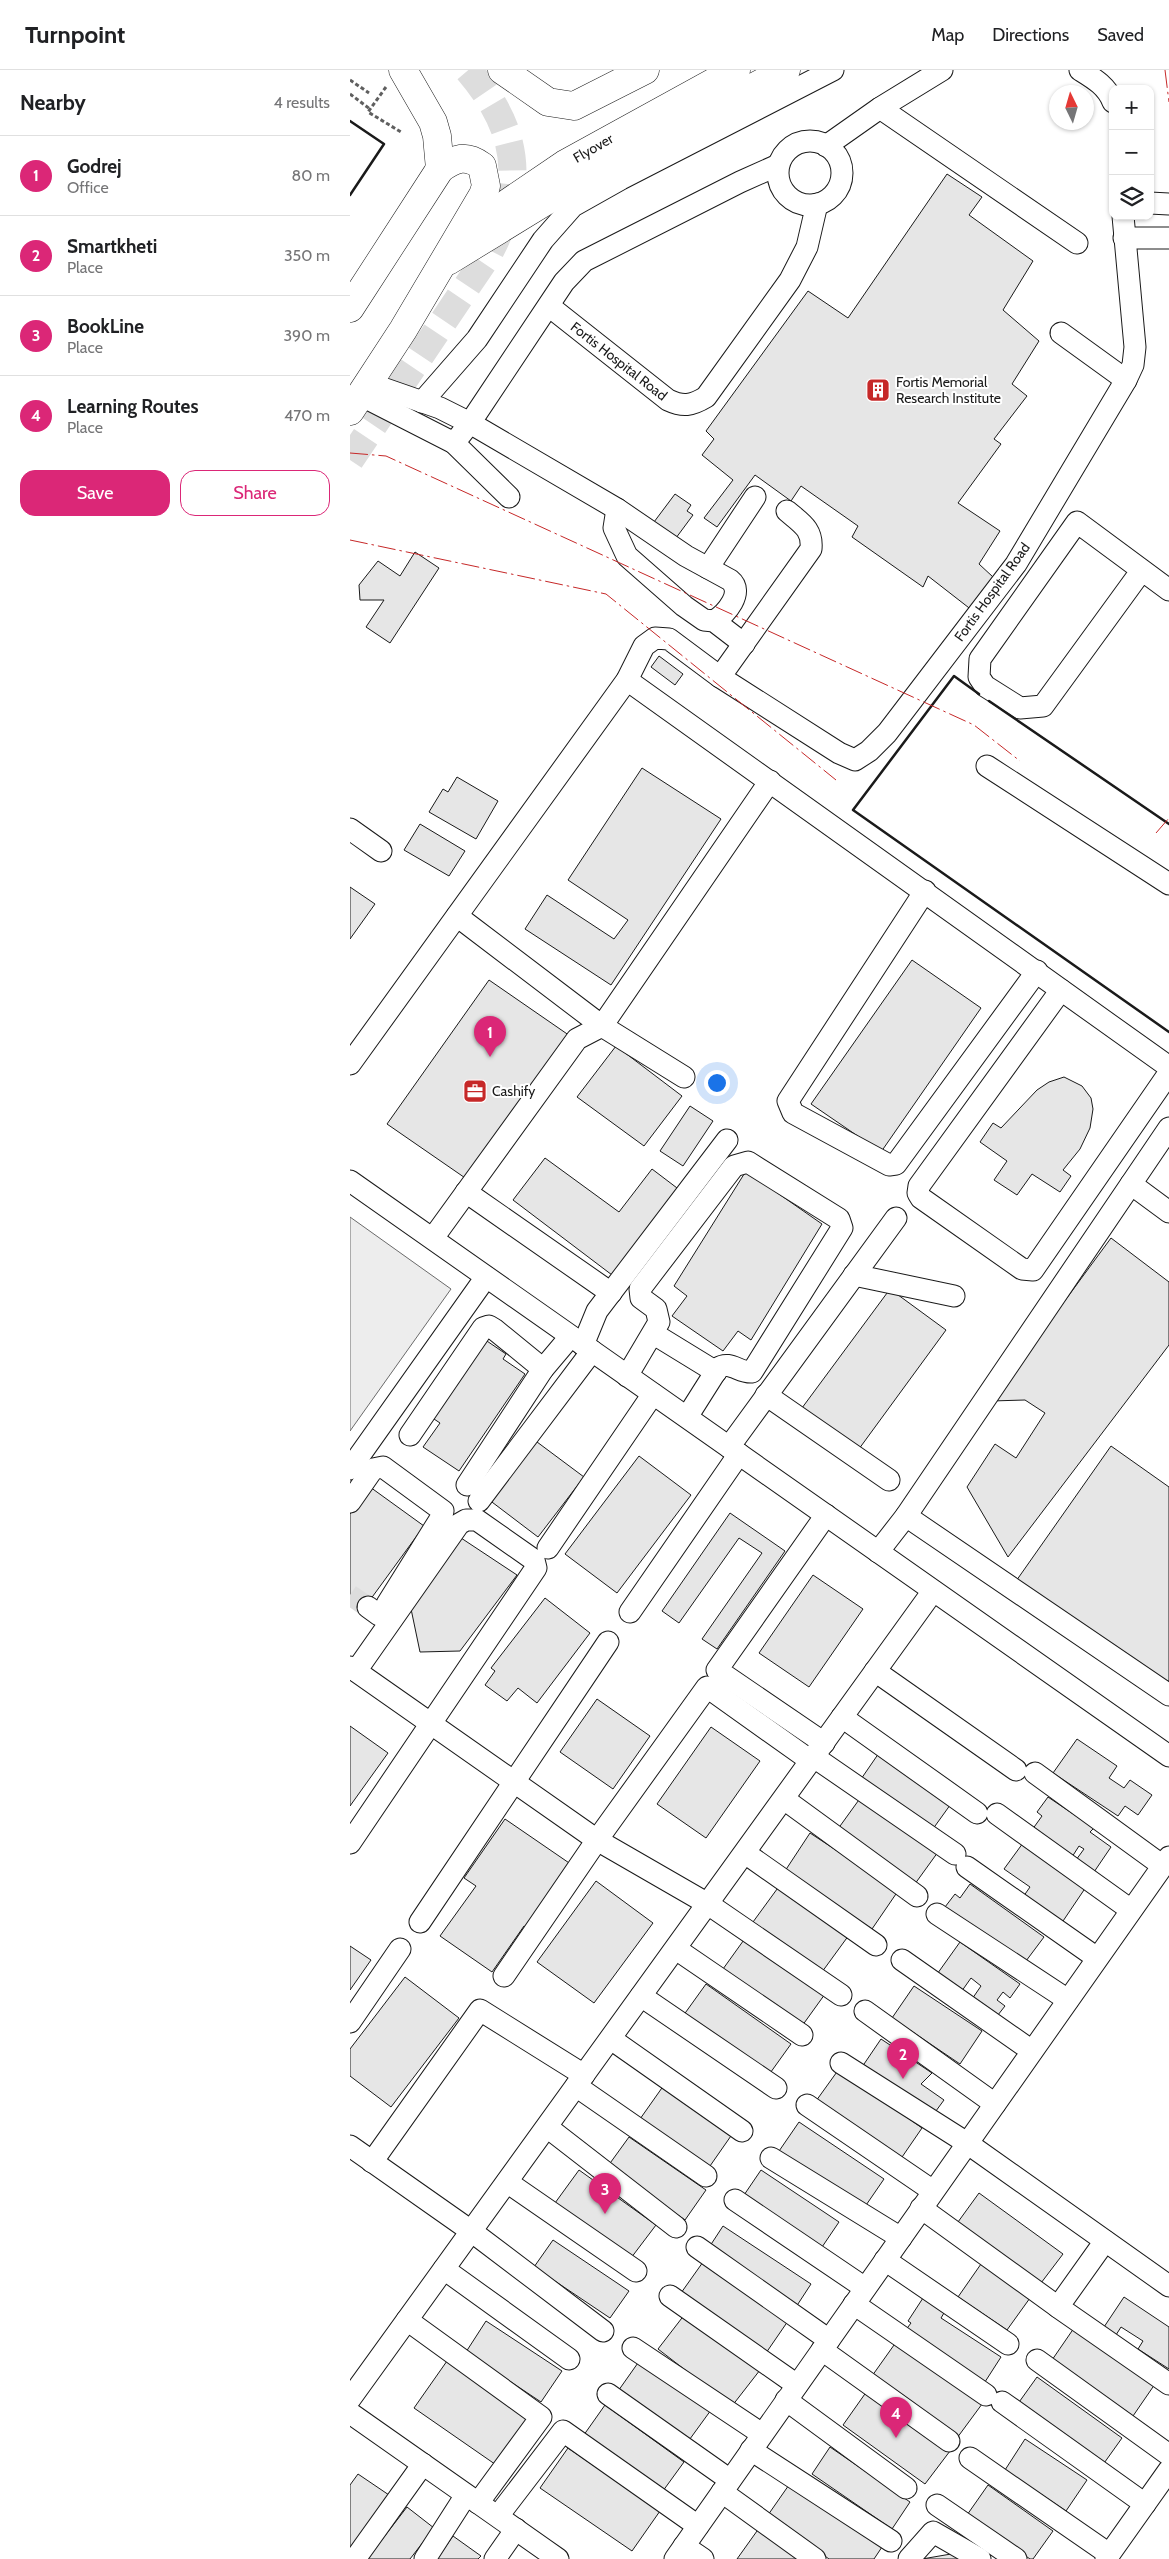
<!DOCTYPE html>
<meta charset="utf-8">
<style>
body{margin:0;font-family:Cabin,sans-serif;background:#f2f2f2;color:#202124}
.controls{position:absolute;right:15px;top:15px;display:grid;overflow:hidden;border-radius:10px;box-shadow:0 1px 4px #0004}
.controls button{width:45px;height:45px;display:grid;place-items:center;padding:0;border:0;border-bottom:1px solid #e0e0e0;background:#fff;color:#202124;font:25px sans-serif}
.compass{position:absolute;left:699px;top:15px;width:45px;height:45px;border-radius:50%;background:#fff;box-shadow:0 1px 4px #0004;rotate:355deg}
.you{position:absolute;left:366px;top:1012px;width:18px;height:18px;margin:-12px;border:4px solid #fff;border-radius:50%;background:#1a73e8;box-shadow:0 0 0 8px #1a73e833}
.badge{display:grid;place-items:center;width:32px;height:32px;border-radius:50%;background:#db2777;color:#fff;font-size:16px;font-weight:700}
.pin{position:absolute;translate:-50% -41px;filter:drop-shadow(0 1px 2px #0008)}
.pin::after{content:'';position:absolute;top:26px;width:18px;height:15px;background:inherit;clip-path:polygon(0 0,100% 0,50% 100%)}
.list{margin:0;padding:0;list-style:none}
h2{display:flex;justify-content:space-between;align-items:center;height:65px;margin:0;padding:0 20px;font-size:21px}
h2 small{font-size:16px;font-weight:400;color:#757577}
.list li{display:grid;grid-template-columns:32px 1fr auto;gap:15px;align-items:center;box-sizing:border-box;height:80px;padding:0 20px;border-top:1px solid #e0e0e0}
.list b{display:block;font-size:19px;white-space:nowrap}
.list p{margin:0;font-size:16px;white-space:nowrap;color:#757577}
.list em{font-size:16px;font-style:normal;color:#757577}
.actions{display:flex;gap:10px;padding:15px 20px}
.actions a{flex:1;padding:11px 0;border:1px solid #db2777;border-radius:15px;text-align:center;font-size:18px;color:#db2777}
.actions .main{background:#db2777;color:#fff}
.icon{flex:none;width:28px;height:28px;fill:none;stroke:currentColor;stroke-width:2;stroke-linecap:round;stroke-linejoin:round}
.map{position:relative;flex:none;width:819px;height:2489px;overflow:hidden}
header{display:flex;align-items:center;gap:30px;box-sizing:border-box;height:70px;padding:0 25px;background:#fff;border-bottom:1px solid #e0e0e0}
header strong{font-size:24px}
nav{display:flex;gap:28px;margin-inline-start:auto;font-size:18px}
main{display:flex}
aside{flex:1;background:#fff}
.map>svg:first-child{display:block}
.built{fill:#ededed;stroke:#6a6a6a}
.building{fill:#e6e6e6;stroke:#1a1a1a}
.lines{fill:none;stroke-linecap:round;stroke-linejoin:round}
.minor-tunnel{stroke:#ddd;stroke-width:21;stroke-dasharray:21 11;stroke-linecap:butt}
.major-tunnel{stroke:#ddd;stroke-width:28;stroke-dasharray:28 14;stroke-linecap:butt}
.minor-casing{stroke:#1a1a1a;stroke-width:23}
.major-casing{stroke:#1a1a1a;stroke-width:29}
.path{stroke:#5f5f5f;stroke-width:3;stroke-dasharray:4 2.5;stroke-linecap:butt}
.minor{stroke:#fff;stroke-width:21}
.major{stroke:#fff;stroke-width:28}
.wall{stroke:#1a1a1a;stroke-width:2.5}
.power{stroke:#c62828;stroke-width:1;stroke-dasharray:18 4 2.5 4;stroke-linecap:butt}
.labels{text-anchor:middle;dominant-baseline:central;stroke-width:4;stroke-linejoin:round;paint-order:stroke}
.street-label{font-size:14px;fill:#1a1a1a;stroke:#fff}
.poi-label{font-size:14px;fill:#1a1a1a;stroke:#fff;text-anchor:start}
</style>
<header>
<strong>Turnpoint</strong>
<nav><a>Map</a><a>Directions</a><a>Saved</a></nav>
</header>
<main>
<aside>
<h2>Nearby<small>4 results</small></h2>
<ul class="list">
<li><span class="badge">1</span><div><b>Godrej</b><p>Office</p></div><em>80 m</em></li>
<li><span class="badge">2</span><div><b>Smartkheti</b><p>Place</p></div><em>350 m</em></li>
<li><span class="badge">3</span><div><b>BookLine</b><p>Place</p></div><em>390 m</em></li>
<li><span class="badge">4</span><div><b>Learning Routes</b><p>Place</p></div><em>470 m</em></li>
</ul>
<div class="actions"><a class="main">Save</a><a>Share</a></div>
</aside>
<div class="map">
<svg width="819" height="2489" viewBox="0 0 819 2489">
<rect width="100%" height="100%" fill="#fff"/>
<!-- built -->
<path class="built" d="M 0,1147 L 101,1219 L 0,1361 Z"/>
<!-- building -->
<g class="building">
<path d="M 597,104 L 632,127 L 619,145 L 683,191 L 653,240 L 689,271 L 662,314 L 677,326 L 644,369 L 651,374 L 608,433 L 650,461 L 629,494 L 643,507 L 623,541 L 578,506 L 573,517 L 502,467 L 508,456 L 451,416 L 441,431 L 405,405 L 367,457 L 354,448 L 383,410 L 352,385 L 364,369 L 356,361 L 458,221 L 498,248 Z"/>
<path d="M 325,424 L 341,435 L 337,441 L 343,445 L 323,472 L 301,456 Z"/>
<path d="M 65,482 L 89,498 L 40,573 L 16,557 L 34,530 L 10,530 L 9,515 L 28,491 L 50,506 Z"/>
<path d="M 309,586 L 333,604 L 325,615 L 301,597 Z"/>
<path d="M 292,698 L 371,749 L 261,915 L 175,859 L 197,825 L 264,869 L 278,850 L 218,810 Z"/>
<path d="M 107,707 L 148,731 L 126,769 L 79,742 L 93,719 L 98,722 Z"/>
<path d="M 70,754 L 115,781 L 99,806 L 54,780 Z"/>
<path d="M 0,817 L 25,834 L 0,869 Z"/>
<path d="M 562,890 L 631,938 L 531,1082 L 461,1034 Z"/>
<path d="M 139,910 L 223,968 L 121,1112 L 37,1054 Z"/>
<path d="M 266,976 L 332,1026 L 294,1076 L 227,1027 Z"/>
<path d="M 714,1007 L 732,1016 L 741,1028 L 743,1039 L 740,1058 L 730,1079 L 713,1100 L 721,1106 L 710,1122 L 682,1104 L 667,1125 L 644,1110 L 657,1091 L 630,1072 L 643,1053 L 651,1058 L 687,1020 L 699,1012 Z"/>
<path d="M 340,1036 L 363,1051 L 333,1096 L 310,1081 Z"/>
<path d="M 195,1088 L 269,1142 L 302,1099 L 331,1121 L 266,1208 L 163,1130 Z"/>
<path d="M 396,1101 L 472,1154 L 401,1270 L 388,1261 L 373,1281 L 322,1246 L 337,1226 L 324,1216 Z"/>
<path d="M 761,1168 L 819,1212 L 819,1275 L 658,1487 L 617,1417 L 645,1374 L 666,1388 L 695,1343 L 675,1330 L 641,1331 Z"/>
<path d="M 540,1219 L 596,1260 L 506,1383 L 449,1342 Z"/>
<path d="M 131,1267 L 156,1284 L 153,1289 L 175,1304 L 109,1401 L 73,1377 L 90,1353 L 78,1345 Z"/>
<path d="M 179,1366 L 234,1407 L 188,1467 L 134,1426 Z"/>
<path d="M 761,1376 L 819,1417 L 819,1611 L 806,1614 L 664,1514 Z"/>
<path d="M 289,1386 L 341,1425 L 267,1523 L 215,1484 Z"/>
<path d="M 20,1417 L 74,1456 L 12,1541 L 0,1532 L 0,1444 Z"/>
<path d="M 380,1443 L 435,1481 L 367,1579 L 352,1569 L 412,1483 L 389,1468 L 329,1553 L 312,1541 Z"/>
<path d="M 105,1464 L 167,1505 L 110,1581 L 70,1582 L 60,1534 Z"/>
<path d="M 463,1505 L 513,1539 L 459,1617 L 409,1583 Z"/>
<path d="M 195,1528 L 240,1563 L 187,1633 L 168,1618 L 157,1631 L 135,1615 L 145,1601 L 141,1598 Z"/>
<path d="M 247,1629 L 300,1666 L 263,1719 L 210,1682 Z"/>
<path d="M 0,1656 L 38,1683 L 0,1736 Z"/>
<path d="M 361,1657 L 410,1691 L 356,1768 L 307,1734 Z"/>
<path d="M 727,1669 L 767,1696 L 759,1708 L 774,1718 L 780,1710 L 802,1725 L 788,1745 L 775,1736 L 768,1746 L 703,1703 Z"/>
<path d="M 531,1680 L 603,1731 L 580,1763 L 509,1712 Z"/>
<path d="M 511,1727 L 588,1782 L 562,1818 L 485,1763 Z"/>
<path d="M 698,1727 L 744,1758 L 740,1762 L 761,1777 L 744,1802 L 726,1790 L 734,1779 L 729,1776 L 722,1787 L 682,1760 L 692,1746 L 687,1742 Z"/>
<path d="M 155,1749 L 225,1797 L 180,1860 L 174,1856 L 142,1902 L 90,1866 L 126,1816 L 114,1808 Z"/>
<path d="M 460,1763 L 548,1821 L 522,1859 L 435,1801 Z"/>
<path d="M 673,1773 L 736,1817 L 711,1854 L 673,1827 L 680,1817 L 654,1799 Z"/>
<path d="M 246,1811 L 303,1853 L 244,1933 L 187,1892 Z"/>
<path d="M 620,1814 L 694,1867 L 676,1891 L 595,1837 L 605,1824 L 610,1828 Z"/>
<path d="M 430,1815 L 499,1865 L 472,1902 L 403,1852 Z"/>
<path d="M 396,1867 L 475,1924 L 452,1956 L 373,1899 Z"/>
<path d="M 610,1872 L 670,1914 L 660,1928 L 653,1922 L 647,1930 L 655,1936 L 644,1950 L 620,1932 L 631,1916 L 621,1908 L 609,1925 L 585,1907 Z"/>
<path d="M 0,1876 L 21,1890 L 0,1920 Z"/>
<path d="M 55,1907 L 109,1948 L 41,2037 L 0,2006 L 0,1979 Z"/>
<path d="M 356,1914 L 441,1974 L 418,2006 L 333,1946 Z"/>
<path d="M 564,1916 L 632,1961 L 610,1994 L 542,1948 Z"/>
<path d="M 531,1969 L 582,2003 L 571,2014 L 594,2030 L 583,2045 L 512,1997 Z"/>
<path d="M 489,1999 L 572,2058 L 550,2090 L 466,2031 Z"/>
<path d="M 314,2015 L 383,2063 L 360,2096 L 290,2049 Z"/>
<path d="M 449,2052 L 534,2109 L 512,2141 L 427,2084 Z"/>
<path d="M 279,2067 L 356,2120 L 335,2150 L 258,2096 Z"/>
<path d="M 229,2100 L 306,2155 L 281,2188 L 205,2133 Z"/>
<path d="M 411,2100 L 489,2152 L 470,2180 L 392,2128 Z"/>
<path d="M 629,2123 L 713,2184 L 691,2213 L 608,2152 Z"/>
<path d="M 373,2156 L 461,2214 L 446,2237 L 358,2179 Z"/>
<path d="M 203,2170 L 279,2221 L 260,2248 L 184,2197 Z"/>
<path d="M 353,2192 L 438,2251 L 416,2283 L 331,2223 Z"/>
<path d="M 631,2194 L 680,2228 L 657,2260 L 608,2227 Z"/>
<path d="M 774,2227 L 819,2257 L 819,2299 L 788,2279 L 793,2271 L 771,2257 L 766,2265 L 754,2257 Z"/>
<path d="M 573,2228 L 594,2243 L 591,2248 L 651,2287 L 633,2315 L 555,2261 L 561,2253 L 558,2251 Z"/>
<path d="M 335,2244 L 410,2300 L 382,2336 L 308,2279 Z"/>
<path d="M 136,2251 L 212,2301 L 191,2332 L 116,2282 Z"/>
<path d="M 724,2258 L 805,2314 L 783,2346 L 702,2290 Z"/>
<path d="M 549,2268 L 635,2330 L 607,2368 L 522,2306 Z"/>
<path d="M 290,2290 L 361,2340 L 337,2373 L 266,2324 Z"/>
<path d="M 97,2291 L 185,2352 L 152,2399 L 64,2338 Z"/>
<path d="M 687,2307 L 772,2368 L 752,2396 L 667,2335 Z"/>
<path d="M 517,2321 L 600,2381 L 575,2414 L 493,2355 Z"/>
<path d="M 255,2335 L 334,2392 L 310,2425 L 231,2369 Z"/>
<path d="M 675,2369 L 737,2410 L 716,2441 L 655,2400 Z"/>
<path d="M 480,2377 L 560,2432 L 542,2459 L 462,2404 Z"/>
<path d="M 218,2378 L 310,2441 L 282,2481 L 190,2418 Z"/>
<path d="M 8,2404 L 39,2425 L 0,2481 L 0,2415 Z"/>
<path d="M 441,2412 L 532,2477 L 524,2489 L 479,2489 L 418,2445 Z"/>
<path d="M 638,2415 L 703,2461 L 683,2489 L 680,2489 L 617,2445 Z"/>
<path d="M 57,2437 L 84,2458 L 60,2489 L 17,2489 Z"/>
<path d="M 412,2454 L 459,2489 L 387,2489 Z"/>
<path d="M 103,2466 L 131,2486 L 128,2489 L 87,2489 Z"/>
<path d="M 601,2484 L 612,2489 L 572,2489 Z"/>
</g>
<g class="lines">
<!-- minor-tunnel -->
<path class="minor-tunnel" d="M 0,1525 L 18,1537"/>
<!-- major-tunnel -->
<path class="major-tunnel" d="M 0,390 L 138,185 C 176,114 170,61 118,0"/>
<!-- minor casing -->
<g class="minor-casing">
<g id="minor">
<path d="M 730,0 C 743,8 757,16 763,32"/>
<path d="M 530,38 L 727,173"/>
<circle cx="460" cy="103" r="32"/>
<path d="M 476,76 L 530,38 L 592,0"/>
<path d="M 800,133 L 819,134"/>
<path d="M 774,168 L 819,168"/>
<path d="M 199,236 L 318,330 C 333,337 341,336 356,327 L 440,210 L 457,177 L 467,134"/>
<path d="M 711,263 L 776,310"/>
<path d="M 18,313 L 90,338 L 120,353 L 267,439 L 336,486 L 380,510 C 395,522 376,544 364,551"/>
<path d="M 10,325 L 104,373 L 159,427"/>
<path d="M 72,332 L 127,269 L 193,170 L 223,136 L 271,109 L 483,0"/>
<path d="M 104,373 L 120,353 L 214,212 L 234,191 L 390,112 L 428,95"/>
<path d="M 267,439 L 264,458 L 277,486 L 334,536 L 354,550 L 364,551 L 394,574"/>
<path d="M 437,441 C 451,453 463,459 461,479 L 370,607 L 489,683 L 505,690 L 519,681 L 537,663 L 666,494 L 776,310 L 783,295 L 785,277 L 773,146"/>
<path d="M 358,498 L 405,427"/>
<path d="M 792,500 L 693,636 L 670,638 L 635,616 L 629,607 L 630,589 L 727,452 L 819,520"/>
<path d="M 277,610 L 819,997"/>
<path d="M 637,696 L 819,814"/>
<path d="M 0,759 L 31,781"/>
<path d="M 575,821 L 438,1031 L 443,1043 L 539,1095 L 546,1094 L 687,901"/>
<path d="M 107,846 L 252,956 L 420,711"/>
<path d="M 711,920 L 569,1116 L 568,1123 L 571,1128 L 672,1199 L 683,1200 L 819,1003"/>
<path d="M 0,994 L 277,610 L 294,576 L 305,568 L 319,569 L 370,607"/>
<path d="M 0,1111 L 819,1686"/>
<path d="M 781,1114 L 819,1142"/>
<path d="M 116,1122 L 261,1223"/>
<path d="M 83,1168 L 227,969 L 252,956 L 334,1007"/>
<path d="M 504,1205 L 604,1226"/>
<path d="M 304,1264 L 366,1302"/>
<path d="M 233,1275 L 247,1241 L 377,1070"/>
<path d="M 277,1306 L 309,1252 L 306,1239 L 291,1228 L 290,1219 L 384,1096 L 398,1092 L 489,1149 L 492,1158 L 402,1302 C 389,1303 380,1290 368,1298 L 337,1347"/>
<path d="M 416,1325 L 539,1410"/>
<path d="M 60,1365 L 133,1258 L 139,1256 L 144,1259 L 193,1299"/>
<path d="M 379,1377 L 546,1148"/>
<path d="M 0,1399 L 136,1207"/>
<path d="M 117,1415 L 193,1299 L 220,1267"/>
<path d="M 129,1431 L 242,1281"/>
<path d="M 0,1432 L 23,1399 L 33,1397 L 93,1441 L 92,1446 L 37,1534"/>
<path d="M 556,1446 L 819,1625"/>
<path d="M 198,1478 L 303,1324"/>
<path d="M 528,1482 L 556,1446 L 819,1058"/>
<path d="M 18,1537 L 29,1545"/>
<path d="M 280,1542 L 389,1384"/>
<path d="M 0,1597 L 247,1770 L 358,1834 L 491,1925"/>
<path d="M 525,1601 L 666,1700"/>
<path d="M 492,1647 L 627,1743"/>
<path d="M 474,1673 L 367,1600 L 476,1445"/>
<path d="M 464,1687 L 605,1784"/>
<path d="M 685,1703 L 813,1796"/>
<path d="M 434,1729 L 567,1826"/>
<path d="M 647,1744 L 781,1840"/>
<path d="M 0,1773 L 186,1498 L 184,1490 L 127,1450 L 116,1450 L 109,1454 L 6,1601"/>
<path d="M 395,1783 L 526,1875"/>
<path d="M 617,1797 L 747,1888"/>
<path d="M 587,1844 L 718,1930"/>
<path d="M 70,1852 L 258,1572"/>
<path d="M 326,1879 L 452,1965"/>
<path d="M 552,1890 L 682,1981"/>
<path d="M 154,1906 L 247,1770 L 357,1617 L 461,1691"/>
<path d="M 291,1926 L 426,2018"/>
<path d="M 515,1941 L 645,2034"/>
<path d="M 0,1952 L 50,1879"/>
<path d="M 261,1969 L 392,2061"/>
<path d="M 491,1993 L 617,2073 L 819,2216"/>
<path d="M 226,2016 L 356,2106"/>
<path d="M 457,2035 L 583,2121"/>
<path d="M 197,2057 L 326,2157"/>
<path d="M 0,2076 L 121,2161 L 253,2261"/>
<path d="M 421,2088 L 551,2168"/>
<path d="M 22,2092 L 130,1940 L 234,2005"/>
<path d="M 157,2112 L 286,2201"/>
<path d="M 385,2130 L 515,2218"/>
<path d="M 571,2138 L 708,2237"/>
<path d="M 755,2171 L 708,2237 L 819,2314"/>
<path d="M 347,2177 L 479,2270"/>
<path d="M 535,2190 L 658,2274"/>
<path d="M 94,2199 L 219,2289"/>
<path d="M 320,2226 L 447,2315"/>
<path d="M 504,2234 L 636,2325"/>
<path d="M 57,2250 L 191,2347 L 128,2433"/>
<path d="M 283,2278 L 412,2364"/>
<path d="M 472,2280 L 599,2371"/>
<path d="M 687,2290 L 819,2385"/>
<path d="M 258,2324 L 380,2410"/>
<path d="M 0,2329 L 583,1521"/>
<path d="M 436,2330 L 556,2418"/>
<path d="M 652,2332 L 795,2434"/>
<path d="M 0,2343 L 208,2489"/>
<path d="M 401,2380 L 541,2471"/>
<path d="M 620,2388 L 759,2484"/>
<path d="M 372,2422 L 465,2489"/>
<path d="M 587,2435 L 666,2489"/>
<path d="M 148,2446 L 213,2361 L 348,2456"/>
<path d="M 334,2476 L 353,2489"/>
<path d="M 5,2489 L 73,2394"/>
<path d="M 75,2489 L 116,2425"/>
<path d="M 145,2489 L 166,2459"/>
<path d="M 325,2489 L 819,1787"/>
<path d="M 559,2489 L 583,2462 L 630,2489"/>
<path d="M 756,2489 L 819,2400"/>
</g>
</g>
<!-- major casing -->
<g class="major-casing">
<g id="major">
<path d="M 53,0 L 83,52 L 87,66 L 90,99"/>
<path d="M 152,0 L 198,32 L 224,36 L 295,0"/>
<path d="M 140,145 L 215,94 L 386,0"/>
<path d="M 98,191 L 230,110 L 436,0"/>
<path d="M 0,238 L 90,99 C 105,88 116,84 132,96 L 136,116 L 133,125 L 53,260 L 0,341"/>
</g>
</g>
<!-- path -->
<g class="path">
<path d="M 0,10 L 19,23"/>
<path d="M 36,17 L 18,42 L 51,62"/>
<path d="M 0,24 L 20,39"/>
</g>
<!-- minor -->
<use href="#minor" class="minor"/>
<!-- major -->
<use href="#major" class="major"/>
<!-- wall -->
<g class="wall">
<path d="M 0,51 L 34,74 L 0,125"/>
<path d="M 629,624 L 604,606 L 503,740 L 819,962"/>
<path d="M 639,631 L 819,754"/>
</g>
<!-- power -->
<g class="power">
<path d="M 815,0 L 819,32"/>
<path d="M 0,383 L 36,386 L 624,655 L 670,691"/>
<path d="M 0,470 L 256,524 L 486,710"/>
<path d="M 806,763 L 819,748"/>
</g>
</g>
<!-- icons -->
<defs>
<g id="building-square" transform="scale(1.25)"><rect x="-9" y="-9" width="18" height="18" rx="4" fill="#c62828" stroke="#fff"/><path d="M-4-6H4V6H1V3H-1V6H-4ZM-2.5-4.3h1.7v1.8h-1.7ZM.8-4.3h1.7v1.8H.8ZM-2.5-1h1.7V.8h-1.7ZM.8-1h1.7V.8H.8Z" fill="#fff"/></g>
<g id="office-square" transform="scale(1.25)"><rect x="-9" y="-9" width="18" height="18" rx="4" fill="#c62828" stroke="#fff"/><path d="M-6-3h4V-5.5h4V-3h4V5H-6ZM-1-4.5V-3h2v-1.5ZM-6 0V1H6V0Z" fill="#fff"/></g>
</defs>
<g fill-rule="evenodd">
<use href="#building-square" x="528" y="320"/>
<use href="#office-square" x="125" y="1021"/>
</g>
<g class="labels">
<!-- street labels -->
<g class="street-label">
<text transform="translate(243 78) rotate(-30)">Flyover</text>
<text transform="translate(269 291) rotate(38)">Fortis Hospital Road</text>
<text transform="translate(642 522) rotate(-54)">Fortis Hospital Road</text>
</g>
<!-- poi labels -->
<g class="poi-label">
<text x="546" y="312">Fortis Memorial<tspan x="546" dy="16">Research Institute</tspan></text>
<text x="142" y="1021">Cashify</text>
</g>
</g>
</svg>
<div class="controls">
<button>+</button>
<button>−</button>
<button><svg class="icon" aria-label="layers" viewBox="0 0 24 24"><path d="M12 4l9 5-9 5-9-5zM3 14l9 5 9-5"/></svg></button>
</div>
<svg class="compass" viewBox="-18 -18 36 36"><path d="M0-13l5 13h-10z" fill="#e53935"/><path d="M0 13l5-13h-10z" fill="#757577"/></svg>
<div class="you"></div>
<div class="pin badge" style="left:140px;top:987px">1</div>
<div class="pin badge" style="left:553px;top:2009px">2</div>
<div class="pin badge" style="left:255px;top:2144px">3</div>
<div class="pin badge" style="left:546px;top:2368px">4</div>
</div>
</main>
